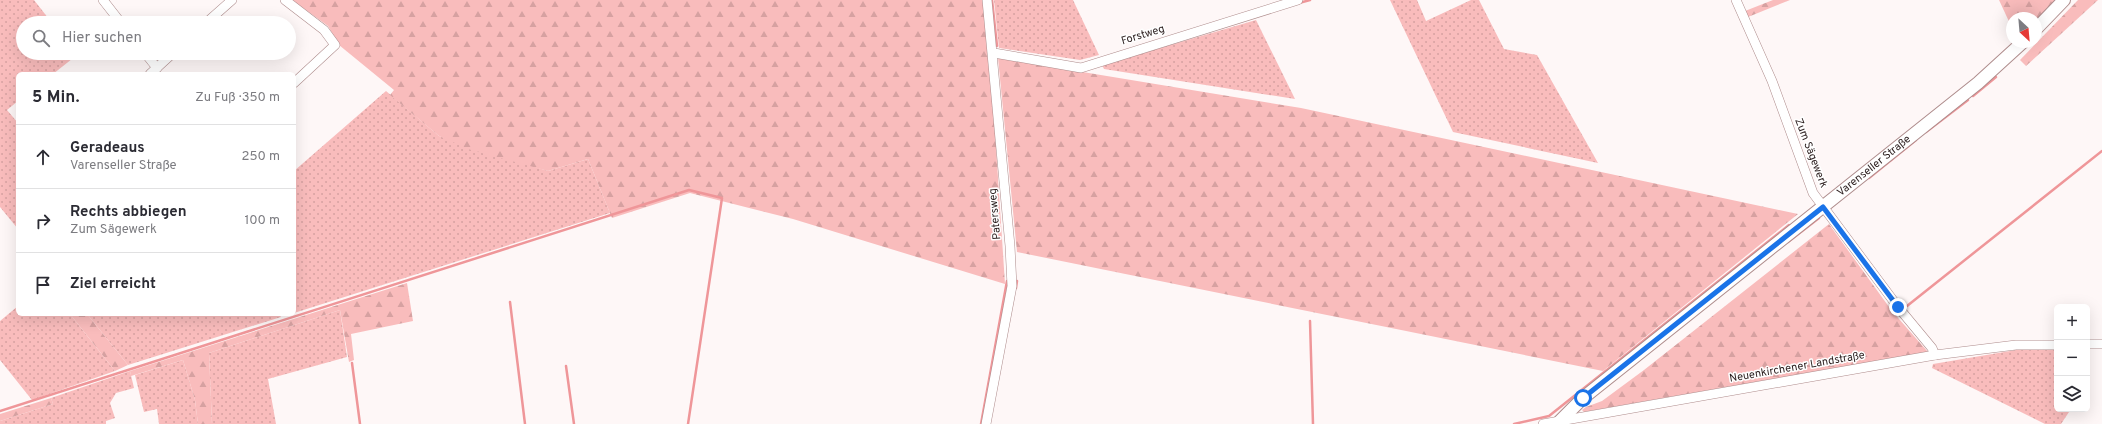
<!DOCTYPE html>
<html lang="de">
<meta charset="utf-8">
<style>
body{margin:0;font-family:Overpass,sans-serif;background:#f7f7f7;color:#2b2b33}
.controls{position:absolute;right:12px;bottom:12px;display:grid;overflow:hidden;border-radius:6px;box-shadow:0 4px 16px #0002}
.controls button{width:36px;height:36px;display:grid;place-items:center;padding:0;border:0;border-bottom:1px solid #e1e1e2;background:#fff;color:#2b2b33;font:20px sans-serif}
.compass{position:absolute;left:2006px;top:12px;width:36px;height:36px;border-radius:50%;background:#fff;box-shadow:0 4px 16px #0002;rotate:154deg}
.stop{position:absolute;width:12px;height:12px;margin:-9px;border:3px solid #1a73e8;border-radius:50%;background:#fff}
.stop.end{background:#1a73e8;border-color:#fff;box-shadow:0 1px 4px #0008}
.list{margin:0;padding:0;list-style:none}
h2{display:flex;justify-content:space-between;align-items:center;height:52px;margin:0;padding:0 16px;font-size:17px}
h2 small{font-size:13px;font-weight:400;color:#7c7c81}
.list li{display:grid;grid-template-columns:26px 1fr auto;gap:12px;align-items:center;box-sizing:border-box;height:64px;padding:0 16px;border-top:1px solid #e1e1e2}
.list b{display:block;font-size:15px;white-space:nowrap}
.list p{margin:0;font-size:13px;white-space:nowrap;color:#7c7c81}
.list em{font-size:13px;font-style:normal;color:#7c7c81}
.icon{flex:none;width:22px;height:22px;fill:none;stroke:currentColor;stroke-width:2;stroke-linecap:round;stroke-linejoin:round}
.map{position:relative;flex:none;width:2102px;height:424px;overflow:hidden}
.search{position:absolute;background:#fff;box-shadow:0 4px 16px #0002;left:16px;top:16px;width:280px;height:44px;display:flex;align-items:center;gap:10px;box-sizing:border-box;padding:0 14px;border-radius:22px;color:#7c7c81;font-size:15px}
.panel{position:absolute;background:#fff;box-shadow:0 4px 16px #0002;left:16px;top:72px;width:280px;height:244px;border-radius:6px}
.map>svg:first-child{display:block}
.green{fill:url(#green-dots)}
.forest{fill:url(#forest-firs)}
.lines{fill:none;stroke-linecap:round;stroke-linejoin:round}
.stream{stroke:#ef9699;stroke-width:2.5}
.minor-casing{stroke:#ae8c8c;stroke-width:10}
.secondary-casing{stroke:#ae8c8c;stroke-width:14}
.minor{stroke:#fff;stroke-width:9}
.secondary{stroke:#fff;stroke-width:12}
.route{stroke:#1a73e8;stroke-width:5}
.labels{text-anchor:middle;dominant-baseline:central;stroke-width:3;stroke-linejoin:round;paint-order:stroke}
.street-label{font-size:11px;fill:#2b1e1e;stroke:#fff}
</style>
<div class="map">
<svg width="2102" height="424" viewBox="0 0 2102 424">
<defs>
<pattern id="green-dots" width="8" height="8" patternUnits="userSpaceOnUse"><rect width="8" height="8" fill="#f9bcbc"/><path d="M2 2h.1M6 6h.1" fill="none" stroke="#d6a1a1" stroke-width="1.8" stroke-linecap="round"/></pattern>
<pattern id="forest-firs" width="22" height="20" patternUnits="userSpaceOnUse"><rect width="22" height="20" fill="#f9bcbc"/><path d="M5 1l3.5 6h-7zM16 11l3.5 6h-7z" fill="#d6a1a1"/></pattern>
</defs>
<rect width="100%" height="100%" fill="#fef7f7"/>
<!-- green -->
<g class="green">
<path d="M 0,0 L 34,0 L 52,23 L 23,23 L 23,53 L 76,53 L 77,55 L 53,74 L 18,74 L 18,101 L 7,110 L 18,123 L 18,229 L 0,207 Z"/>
<path d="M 994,0 L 1073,0 L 1099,55 L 1080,60 L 999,48 Z"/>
<path d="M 1390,0 L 1417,0 L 1426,21 L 1471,0 L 1479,0 L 1504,49 L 1537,55 L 1598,163 L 1453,132 Z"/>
<path d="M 1256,20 L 1295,99 L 1104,69 L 1102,65 Z"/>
<path d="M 386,91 L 439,136 L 548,171 L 588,159 L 610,213 L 294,313 L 294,171 Z"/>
<path d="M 18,306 L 18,314 L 70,314 L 115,371 L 32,400 L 0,360 L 0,321 Z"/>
<path d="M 340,310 L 347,357 L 268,379 L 276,424 L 212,424 L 209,353 Z"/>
<path d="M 87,314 L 279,314 L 281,317 L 128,365 Z"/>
<path d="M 2057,349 L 2057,409 L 2071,409 L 2061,424 L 2045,424 L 1932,368 L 1933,364 L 2016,350 Z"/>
<path d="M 183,360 L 195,400 L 198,424 L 159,424 L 157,409 L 144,412 L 135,375 Z"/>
<path d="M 130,371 L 134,388 L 116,393 L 110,403 L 115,418 L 106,421 L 106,424 L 0,424 L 0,421 L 53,404 L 51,398 Z"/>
</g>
<!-- forest -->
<g class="forest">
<path d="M 292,0 L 984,0 L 990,56 L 1005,284 L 793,219 L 690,193 L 612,218 L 588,159 L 548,171 L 471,150 L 439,136 L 390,95 L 394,90 L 339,45 L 328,26 Z"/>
<path d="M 1773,0 L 1790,0 L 1748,17 L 1745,11 Z"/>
<path d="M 1999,0 L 2055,0 L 2036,20 L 2036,18 L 2012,18 L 2012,28 Z"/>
<path d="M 2078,0 L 2098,0 L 2026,66 L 2020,60 Z"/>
<path d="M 998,58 L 1301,108 L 1798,214 L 1603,371 L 1017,252 Z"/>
<path d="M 1829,224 L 1892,311 L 1928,352 L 1584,412 L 1582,410 L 1586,407 L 1602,401 L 1644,370 Z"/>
<path d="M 407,283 L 413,321 L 351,334 L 354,360 L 349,362 L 340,310 L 209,353 L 212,424 L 198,424 L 195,400 L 183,360 L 131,376 L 130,371 Z"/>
<path d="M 70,314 L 87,314 L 128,365 L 115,371 Z"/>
<path d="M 51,398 L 53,404 L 0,421 L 0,414 Z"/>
</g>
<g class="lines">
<!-- stream -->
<g class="stream">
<path d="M 992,0 L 997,46"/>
<path d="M 1299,3 L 1310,0"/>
<path d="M 1973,96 L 1996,77"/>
<path d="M 1926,132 L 1968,100"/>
<path d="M 1869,178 L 1916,140"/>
<path d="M 1788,242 L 1819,218"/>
<path d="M 1016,288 L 1017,281"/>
<path d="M 510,302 L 525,424"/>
<path d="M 1907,306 L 2102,151"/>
<path d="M 1310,321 L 1313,424"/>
<path d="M 352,363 L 360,424"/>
<path d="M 566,366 L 574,424"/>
<path d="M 0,411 L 689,190 L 722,198 L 688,424"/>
<path d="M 981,424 L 1007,281"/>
<path d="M 1514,424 L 1549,416 L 1789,225"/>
</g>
<!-- minor casing -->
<g class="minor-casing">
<g id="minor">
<path d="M 103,0 L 121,23"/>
<path d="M 285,0 L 324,30 L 335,45 L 294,83"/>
<path d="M 1736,0 L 1772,81 L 1813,193 L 1898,307 L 1932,348 L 1935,355"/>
<path d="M 206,23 L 232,0"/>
<path d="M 145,53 L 157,68"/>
<path d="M 994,53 L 1081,68 L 1298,0"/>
<path d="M 150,74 L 173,53"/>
<path d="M 2087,344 L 2102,344"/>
<path d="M 986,424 L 1012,286 L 1010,246 L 987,0"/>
<path d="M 1543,424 L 1935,355 L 2016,345 L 2057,345"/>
</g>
</g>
<!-- secondary casing -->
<g class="secondary-casing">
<g id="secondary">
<path d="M 2036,29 L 2064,0"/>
<path id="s1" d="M 1557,424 L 1583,398 L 1978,83 L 2023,42"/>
</g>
</g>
<!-- minor -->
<use href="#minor" class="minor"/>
<!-- secondary -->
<use href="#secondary" class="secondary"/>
</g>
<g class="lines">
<!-- route -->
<path class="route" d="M 1583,398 L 1823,207 L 1898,307"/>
</g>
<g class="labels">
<!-- street labels -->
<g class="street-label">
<text transform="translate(1143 35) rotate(-17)">Forstweg</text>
<text transform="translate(1811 153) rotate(69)">Zum Sägewerk</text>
<text stroke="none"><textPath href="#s1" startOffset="409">Varenseller Straße</textPath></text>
<text transform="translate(995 214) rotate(-95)">Patersweg</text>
<text transform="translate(1797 367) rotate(-10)">Neuenkirchener Landstraße</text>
</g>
</g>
</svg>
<div class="controls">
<button>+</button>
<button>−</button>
<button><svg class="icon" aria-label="layers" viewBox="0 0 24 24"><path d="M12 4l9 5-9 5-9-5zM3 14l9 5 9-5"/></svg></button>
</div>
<svg class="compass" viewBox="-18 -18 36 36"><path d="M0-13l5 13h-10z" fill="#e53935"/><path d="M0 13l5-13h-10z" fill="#7c7c81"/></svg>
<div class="stop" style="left:1583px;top:398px"></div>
<div class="stop end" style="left:1898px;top:307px"></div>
<div class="search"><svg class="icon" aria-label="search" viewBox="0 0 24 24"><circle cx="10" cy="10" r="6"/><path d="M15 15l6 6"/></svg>Hier suchen</div>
<section class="panel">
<h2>5 Min.<small>Zu Fuß · 350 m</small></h2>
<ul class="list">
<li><svg class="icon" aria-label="ahead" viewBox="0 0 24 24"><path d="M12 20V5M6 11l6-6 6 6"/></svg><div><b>Geradeaus</b><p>Varenseller Straße</p></div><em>250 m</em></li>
<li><svg class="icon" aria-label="right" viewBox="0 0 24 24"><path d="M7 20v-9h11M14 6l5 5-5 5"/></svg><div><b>Rechts abbiegen</b><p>Zum Sägewerk</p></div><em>100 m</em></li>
<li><svg class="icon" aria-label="arrive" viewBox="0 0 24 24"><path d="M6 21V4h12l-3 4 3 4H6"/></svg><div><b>Ziel erreicht</b></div></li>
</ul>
</section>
</div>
